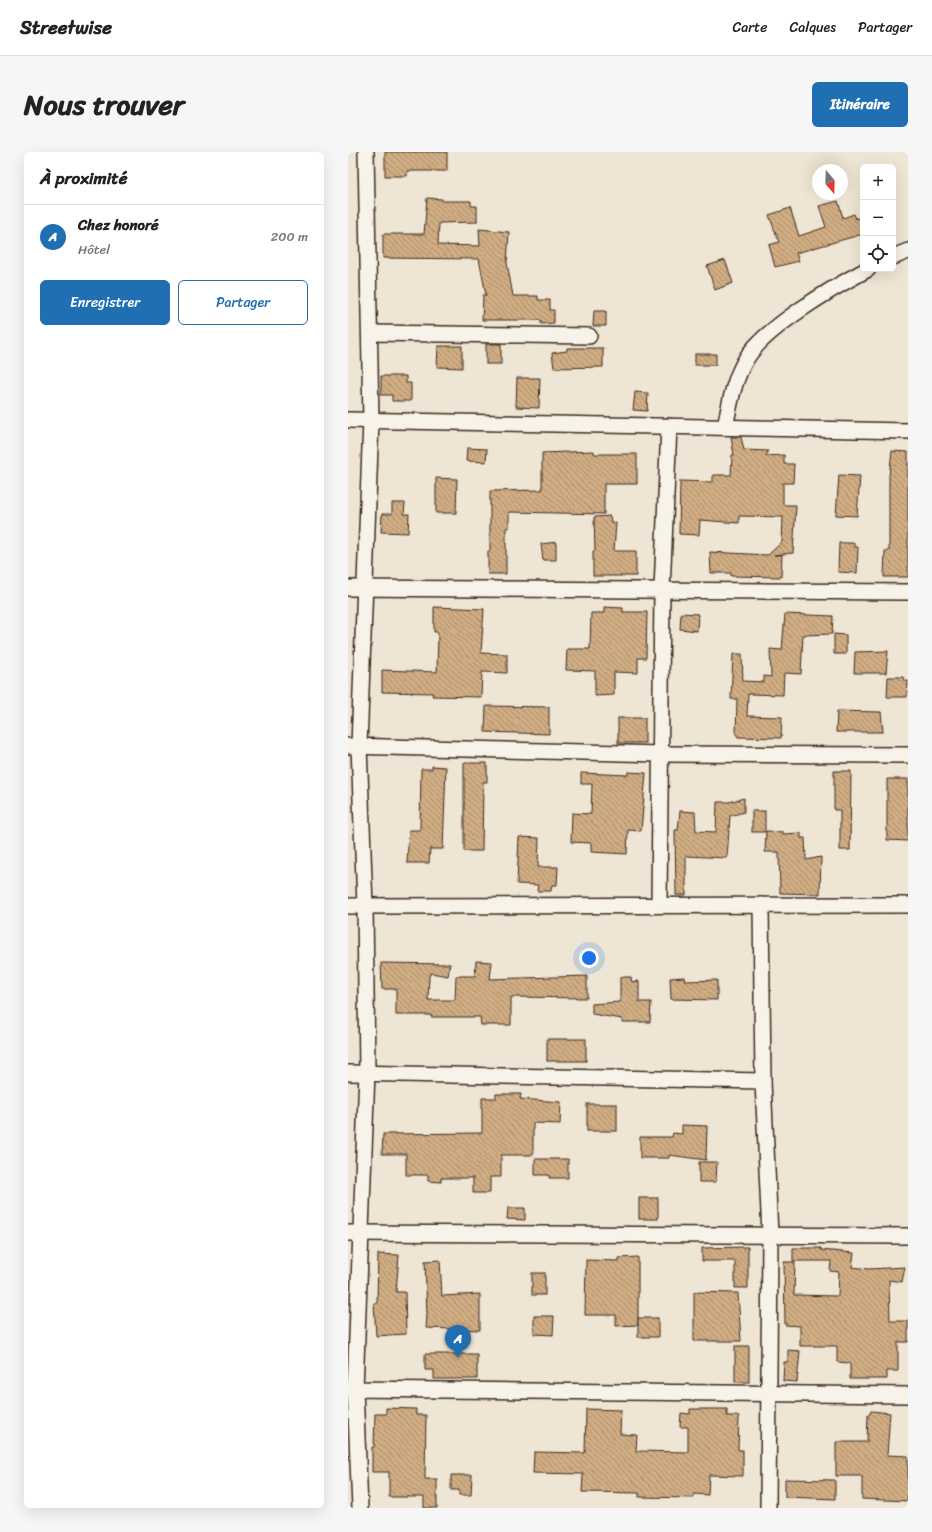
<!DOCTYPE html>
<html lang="fr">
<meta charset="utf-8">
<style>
body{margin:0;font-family:Sriracha,sans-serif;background:#f6f6f6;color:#222}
.controls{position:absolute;right:12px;top:12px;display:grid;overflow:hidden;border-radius:6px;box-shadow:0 4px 16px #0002}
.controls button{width:36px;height:36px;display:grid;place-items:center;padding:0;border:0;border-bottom:1px solid #e0e0e0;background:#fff;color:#222;font:20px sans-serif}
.compass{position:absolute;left:464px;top:12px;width:36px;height:36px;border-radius:50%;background:#fff;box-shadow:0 4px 16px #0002;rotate:161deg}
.you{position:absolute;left:241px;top:806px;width:14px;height:14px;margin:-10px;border:3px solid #fff;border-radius:50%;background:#1a73e8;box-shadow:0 0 0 6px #1a73e833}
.badge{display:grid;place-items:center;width:26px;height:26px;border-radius:50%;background:#1f6fb2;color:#fff;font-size:13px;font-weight:700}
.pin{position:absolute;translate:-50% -33px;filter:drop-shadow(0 1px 2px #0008)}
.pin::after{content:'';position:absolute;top:21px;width:14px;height:12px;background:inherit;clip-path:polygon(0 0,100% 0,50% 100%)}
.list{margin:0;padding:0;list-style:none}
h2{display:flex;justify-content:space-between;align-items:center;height:52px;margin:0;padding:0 16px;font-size:17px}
h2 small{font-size:13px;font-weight:400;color:#767676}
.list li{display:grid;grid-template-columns:26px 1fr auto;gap:12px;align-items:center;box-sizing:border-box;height:64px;padding:0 16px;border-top:1px solid #e0e0e0}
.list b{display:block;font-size:15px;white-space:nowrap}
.list p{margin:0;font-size:13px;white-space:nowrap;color:#767676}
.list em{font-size:13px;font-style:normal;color:#767676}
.actions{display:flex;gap:8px;padding:12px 16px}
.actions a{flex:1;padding:9px 0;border:1px solid #1f6fb2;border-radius:6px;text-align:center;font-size:14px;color:#1f6fb2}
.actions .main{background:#1f6fb2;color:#fff}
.icon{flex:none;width:22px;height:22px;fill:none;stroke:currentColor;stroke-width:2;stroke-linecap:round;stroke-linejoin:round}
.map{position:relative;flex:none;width:560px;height:1356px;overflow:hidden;border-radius:6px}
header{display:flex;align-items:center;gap:24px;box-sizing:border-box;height:56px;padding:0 20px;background:#fff;border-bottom:1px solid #e0e0e0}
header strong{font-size:19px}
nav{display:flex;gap:22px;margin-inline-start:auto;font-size:14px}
.intro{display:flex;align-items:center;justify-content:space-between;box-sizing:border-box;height:96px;padding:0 24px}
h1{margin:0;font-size:28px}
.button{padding:10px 18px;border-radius:6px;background:#1f6fb2;color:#fff;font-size:14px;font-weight:700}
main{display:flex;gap:24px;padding:0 24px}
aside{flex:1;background:#fff;border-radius:6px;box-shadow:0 4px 16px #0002}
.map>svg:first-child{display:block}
.building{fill:url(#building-back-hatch);stroke:#3b2a1e}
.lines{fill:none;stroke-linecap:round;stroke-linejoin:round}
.street-casing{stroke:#3b2a1e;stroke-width:18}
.street{stroke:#f7f3e8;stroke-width:15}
</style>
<header>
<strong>Streetwise</strong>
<nav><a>Carte</a><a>Calques</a><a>Partager</a></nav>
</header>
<div class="intro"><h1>Nous trouver</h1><a class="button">Itinéraire</a></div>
<main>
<aside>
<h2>À proximité<small></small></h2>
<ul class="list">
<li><span class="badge">A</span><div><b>Chez honoré</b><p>Hôtel</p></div><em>200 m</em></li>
</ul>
<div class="actions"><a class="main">Enregistrer</a><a>Partager</a></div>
</aside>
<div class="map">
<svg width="560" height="1356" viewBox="0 0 560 1356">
<defs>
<pattern id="building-back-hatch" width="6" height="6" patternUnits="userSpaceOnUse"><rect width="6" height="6" fill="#d0ad83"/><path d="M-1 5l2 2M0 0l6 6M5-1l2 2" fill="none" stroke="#aa8d6b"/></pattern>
</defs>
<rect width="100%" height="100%" fill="#efe5d4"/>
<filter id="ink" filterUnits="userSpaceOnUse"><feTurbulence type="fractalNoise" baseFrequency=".025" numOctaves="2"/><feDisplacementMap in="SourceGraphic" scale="8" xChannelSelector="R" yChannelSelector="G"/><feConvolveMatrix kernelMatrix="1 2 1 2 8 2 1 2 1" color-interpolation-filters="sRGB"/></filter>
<g filter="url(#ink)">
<!-- building -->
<g class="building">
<path d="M 37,0 L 99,0 L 99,19 L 59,19 L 59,24 L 37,24 Z"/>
<path d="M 79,46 L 94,47 L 94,49 L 123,49 L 123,54 L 129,54 L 129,70 L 91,71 L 90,93 L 132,94 L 131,77 L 161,80 L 159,111 L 165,144 L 190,144 L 190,148 L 202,148 L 202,158 L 206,158 L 206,171 L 193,172 L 193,168 L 134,168 L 135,143 L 138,143 L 131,107 L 35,106 L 35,82 L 76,82 Z"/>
<path d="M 490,49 L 495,66 L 506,62 L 508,67 L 512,65 L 515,71 L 515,82 L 448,101 L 451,109 L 427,115 L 421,93 L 431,90 L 421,63 L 442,56 L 451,84 L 478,75 L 471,54 Z"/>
<path d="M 377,108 L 385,131 L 367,138 L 359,114 Z"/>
<path d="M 246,159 L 258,159 L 258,174 L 245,174 Z"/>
<rect x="138" y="192" width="15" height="20"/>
<path d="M 90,194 L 114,194 L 114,216 L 89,215 Z"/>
<path d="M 219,196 L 255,196 L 255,215 L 206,216 L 204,201 L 219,199 Z"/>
<rect x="347" y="202" width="21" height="11"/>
<path d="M 33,224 L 58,224 L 58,231 L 63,231 L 63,249 L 44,249 L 44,243 L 33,243 Z"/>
<path d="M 169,226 L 192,226 L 191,256 L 168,255 Z"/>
<path d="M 287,240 L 300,241 L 299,259 L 285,258 Z"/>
<path d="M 383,285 L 393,285 L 396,298 L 420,299 L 418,304 L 436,303 L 436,312 L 446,312 L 445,331 L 435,331 L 435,353 L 448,353 L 445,401 L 426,403 L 434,403 L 433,425 L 383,424 L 383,421 L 363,421 L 362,400 L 420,403 L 434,390 L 435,365 L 391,364 L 391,371 L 352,368 L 351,383 L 331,382 L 332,329 L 365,330 L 365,323 L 383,323 L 384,303 L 386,303 Z"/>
<path d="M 119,296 L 139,297 L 138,310 L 118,309 Z"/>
<path d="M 246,299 L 246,302 L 289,302 L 289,332 L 256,332 L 256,362 L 161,360 L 161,376 L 158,376 L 158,422 L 140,422 L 140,399 L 142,399 L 142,339 L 194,338 L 194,301 Z"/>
<path d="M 544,299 L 560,300 L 560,425 L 536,425 L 537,399 L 541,399 L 541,324 Z"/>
<path d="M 491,323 L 512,324 L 509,364 L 488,363 Z"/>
<path d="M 88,326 L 109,327 L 108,361 L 88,361 Z"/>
<path d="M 44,351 L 57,351 L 56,362 L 61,362 L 60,381 L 33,380 L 34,362 L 44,362 Z"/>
<path d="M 262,364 L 263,370 L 268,371 L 266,399 L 288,399 L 288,424 L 245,424 L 245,399 L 247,399 L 246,365 Z"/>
<path d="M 208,390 L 208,408 L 195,408 L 193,392 Z"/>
<path d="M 491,391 L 506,391 L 506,395 L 510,395 L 509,421 L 490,420 Z"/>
<path d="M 86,455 L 136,457 L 133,501 L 159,502 L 159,521 L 134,520 L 133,545 L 84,544 L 85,541 L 34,540 L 34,518 L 89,520 L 90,480 L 86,480 Z"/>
<path d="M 256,455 L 275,456 L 275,460 L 299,460 L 298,506 L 290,506 L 290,521 L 266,520 L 266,543 L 247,544 L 247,519 L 218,518 L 219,497 L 242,497 L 243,461 L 256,461 Z"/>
<path d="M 333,461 L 350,462 L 349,479 L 332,477 Z"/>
<path d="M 437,462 L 485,464 L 484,482 L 455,483 L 453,522 L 436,521 L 435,543 L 400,542 L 399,564 L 434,565 L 433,586 L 390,585 L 388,582 L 389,547 L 383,547 L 385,502 L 394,502 L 395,529 L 416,530 L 416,524 L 423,525 L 422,497 L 434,498 Z"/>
<path d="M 486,482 L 498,483 L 498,502 L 486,502 Z"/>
<path d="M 540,499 L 538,521 L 506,521 L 507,500 Z"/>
<path d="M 540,525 L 555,525 L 556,529 L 560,529 L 559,545 L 539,545 Z"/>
<path d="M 138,554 L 201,555 L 201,582 L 137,580 Z"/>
<path d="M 489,559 L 533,560 L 535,580 L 488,580 Z"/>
<rect x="270" y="566" width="27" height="25"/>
<path d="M 116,611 L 139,611 L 139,630 L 135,630 L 134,699 L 116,699 Z"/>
<path d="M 84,614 L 98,615 L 95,697 L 82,697 L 81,711 L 59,711 L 61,678 L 72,678 L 73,617 L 84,617 Z"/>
<path d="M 486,619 L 503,619 L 502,698 L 492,698 L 492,658 L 486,658 Z"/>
<path d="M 280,620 L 298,621 L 293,679 L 280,678 L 279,702 L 243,700 L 243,691 L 223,690 L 224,661 L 243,662 L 244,632 L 233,632 L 233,621 L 280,623 Z"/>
<path d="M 539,627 L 560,627 L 560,689 L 539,688 Z"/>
<path d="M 396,646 L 396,660 L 382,664 L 379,706 L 338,704 L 338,743 L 328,743 L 327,678 L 330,678 L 332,659 L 347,660 L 348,679 L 368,680 L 369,650 L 381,650 Z"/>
<rect x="404" y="659" width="13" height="21"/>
<path d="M 418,679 L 435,680 L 435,682 L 453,681 L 453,686 L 457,686 L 458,708 L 473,705 L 472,742 L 432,741 L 431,700 L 417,700 Z"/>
<path d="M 171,685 L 191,686 L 190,715 L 210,715 L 209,733 L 204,733 L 203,739 L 189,739 L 190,733 L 169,732 Z"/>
<path d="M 128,809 L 144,810 L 142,827 L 239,824 L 239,846 L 163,845 L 163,873 L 133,873 L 132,865 L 83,865 L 83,863 L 48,863 L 48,837 L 34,837 L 33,811 L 102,812 L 100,824 L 83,821 L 81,824 L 80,848 L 107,848 L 108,824 L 127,824 Z"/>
<path d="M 272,825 L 283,825 L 284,830 L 291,829 L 291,850 L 303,850 L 302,870 L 274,870 L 274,867 L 244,862 L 244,852 L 272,850 Z"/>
<path d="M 336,825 L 337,829 L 369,828 L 369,848 L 323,847 L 322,826 Z"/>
<rect x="199" y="887" width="39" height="22"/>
<path d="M 148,942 L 173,942 L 172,947 L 213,950 L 212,972 L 185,971 L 185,1003 L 153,1003 L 153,1025 L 142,1025 L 142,1041 L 125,1041 L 125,1026 L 93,1026 L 93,1030 L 80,1029 L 80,1023 L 58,1023 L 58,1002 L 34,1002 L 35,982 L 134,981 L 134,946 L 148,946 Z"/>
<rect x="239" y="952" width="30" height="27"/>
<path d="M 334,973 L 359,974 L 358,1008 L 321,1003 L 321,1006 L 292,1006 L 292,985 L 324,985 L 325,981 L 334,982 Z"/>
<path d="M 187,1007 L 220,1007 L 220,1026 L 201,1026 L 201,1023 L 187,1023 Z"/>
<path d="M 351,1010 L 369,1010 L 368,1030 L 351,1030 Z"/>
<rect x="291" y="1046" width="19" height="21"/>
<path d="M 160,1056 L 177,1056 L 177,1068 L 159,1067 Z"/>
<path d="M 400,1095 L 400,1136 L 387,1136 L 387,1109 L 354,1109 L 354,1096 Z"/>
<path d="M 445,1096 L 473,1096 L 473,1098 L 506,1101 L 504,1115 L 521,1117 L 557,1115 L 554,1130 L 541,1128 L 542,1169 L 560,1169 L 560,1190 L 550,1190 L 550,1219 L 539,1219 L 539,1227 L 502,1227 L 502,1211 L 489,1210 L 489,1194 L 452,1194 L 452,1174 L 437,1173 L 436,1110 L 447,1110 L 446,1143 L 490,1144 L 491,1120 L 482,1119 L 483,1109 L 445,1109 Z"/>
<path d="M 30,1102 L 51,1103 L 48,1140 L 57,1140 L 58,1182 L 28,1184 L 26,1151 L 29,1151 Z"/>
<path d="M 290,1105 L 290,1173 L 268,1174 L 268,1163 L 237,1163 L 238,1108 L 271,1109 L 271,1106 Z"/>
<path d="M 92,1108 L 94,1144 L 132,1142 L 132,1178 L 78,1176 L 79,1162 L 77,1109 Z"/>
<rect x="184" y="1121" width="13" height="22"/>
<path d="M 346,1140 L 390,1141 L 393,1189 L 346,1189 Z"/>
<path d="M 186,1164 L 206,1164 L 205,1183 L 186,1182 Z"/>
<rect x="290" y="1166" width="20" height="19"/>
<rect x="387" y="1194" width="14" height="36"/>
<path d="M 440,1198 L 452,1199 L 449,1230 L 435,1229 L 436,1210 L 440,1210 Z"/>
<path d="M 77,1202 L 129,1202 L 129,1227 L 86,1227 L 86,1218 L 77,1218 Z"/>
<path d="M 38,1256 L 68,1257 L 68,1263 L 78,1263 L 77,1327 L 89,1327 L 89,1356 L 76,1356 L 76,1345 L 41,1345 L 41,1320 L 24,1320 L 24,1295 L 26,1295 L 27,1262 L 38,1262 Z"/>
<path d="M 238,1257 L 273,1258 L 272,1282 L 289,1283 L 288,1299 L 340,1300 L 340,1275 L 332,1275 L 333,1261 L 342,1262 L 342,1257 L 379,1257 L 379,1264 L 391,1264 L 390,1298 L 395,1298 L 395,1324 L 361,1323 L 360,1343 L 346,1342 L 346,1346 L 291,1345 L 291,1341 L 234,1340 L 235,1322 L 185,1321 L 186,1300 L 237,1301 Z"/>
<path d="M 523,1259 L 542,1261 L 539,1303 L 560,1304 L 560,1349 L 514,1347 L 514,1324 L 488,1324 L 488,1290 L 519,1290 L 520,1262 L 522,1262 Z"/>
<path d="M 103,1323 L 124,1323 L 123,1343 L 111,1343 L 111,1338 L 103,1338 Z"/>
<path d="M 437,1327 L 487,1328 L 487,1347 L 437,1345 Z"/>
</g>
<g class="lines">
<!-- street casing -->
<g class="street-casing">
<g id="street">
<path d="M 545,105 L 560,99"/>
<path d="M 22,181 L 241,184"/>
<path d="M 0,268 L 560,279"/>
<path d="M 377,275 C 382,252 385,230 397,209 C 414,177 488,134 520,117"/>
<path d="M 0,436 L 560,440"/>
<path d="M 0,594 L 313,602 L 560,603"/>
<path d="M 311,753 L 314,438 L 321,274"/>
<path d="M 413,753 L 415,929 L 422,1083 L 420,1356"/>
<path d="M 0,754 L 560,753"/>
<path d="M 0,921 L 415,929"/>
<path d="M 0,1081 L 560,1084"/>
<path d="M 0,1237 L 560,1243"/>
<path d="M 12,1356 L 7,1237 L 19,920 L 17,754 L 11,594 L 23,268 L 18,0"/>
</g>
</g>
<!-- street -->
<use href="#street" class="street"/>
</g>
</g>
</svg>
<div class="controls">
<button>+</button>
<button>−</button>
<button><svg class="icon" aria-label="locate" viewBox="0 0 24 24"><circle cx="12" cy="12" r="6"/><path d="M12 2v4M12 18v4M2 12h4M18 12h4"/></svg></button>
</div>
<svg class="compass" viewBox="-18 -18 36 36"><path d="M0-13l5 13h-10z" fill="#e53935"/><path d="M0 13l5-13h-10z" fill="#767676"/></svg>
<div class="you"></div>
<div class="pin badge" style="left:110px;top:1206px">A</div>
</div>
</main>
